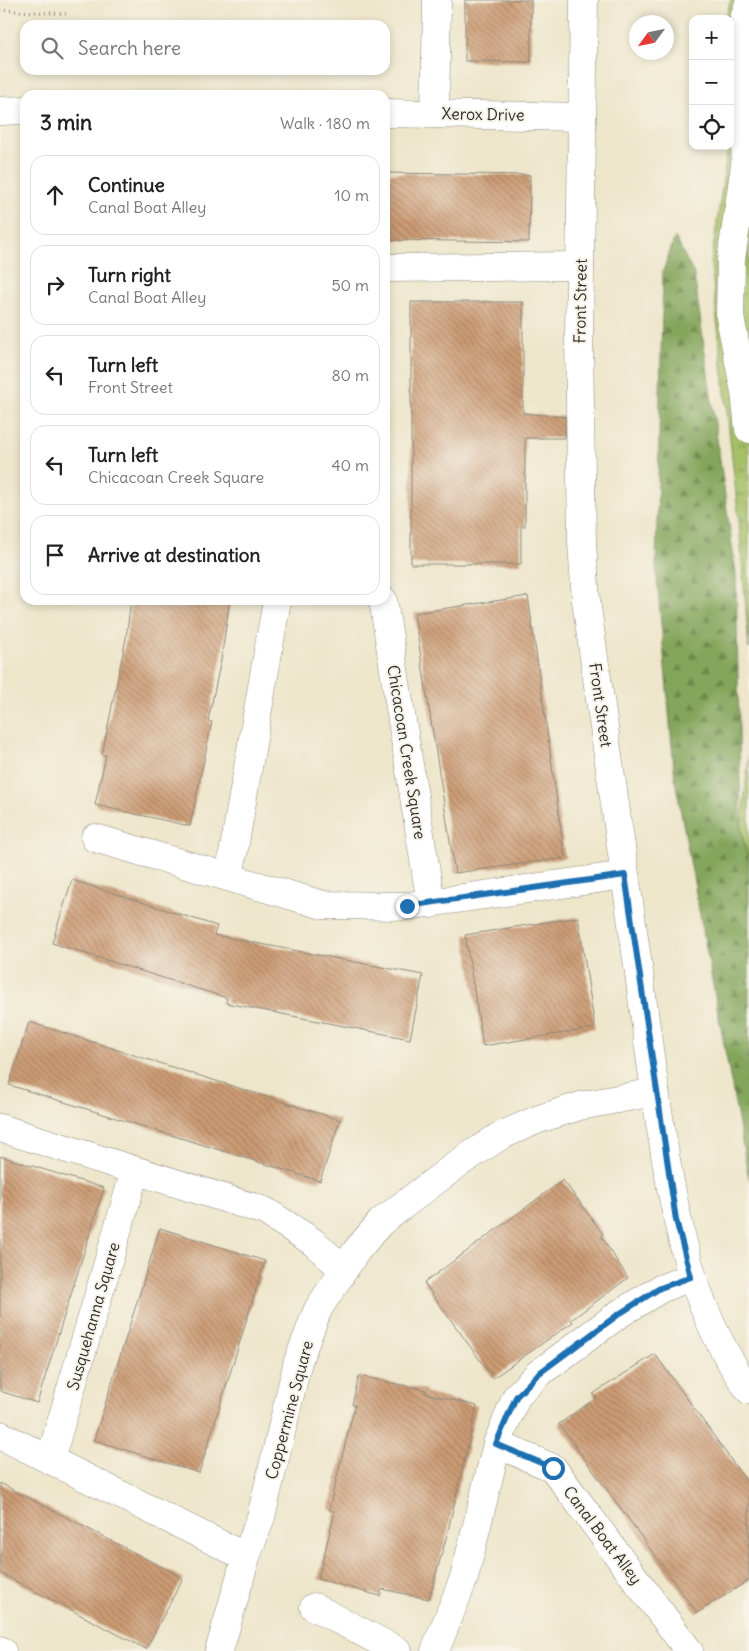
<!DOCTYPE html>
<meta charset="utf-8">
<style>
body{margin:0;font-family:Delius,sans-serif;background:#f6f6f6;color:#222}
.controls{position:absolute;right:15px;top:15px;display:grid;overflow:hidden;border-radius:10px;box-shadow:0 2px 8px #0003}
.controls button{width:45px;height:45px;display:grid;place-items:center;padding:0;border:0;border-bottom:1px solid #e0e0e0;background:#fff;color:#222;font:25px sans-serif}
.compass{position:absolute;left:629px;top:15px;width:45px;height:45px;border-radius:50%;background:#fff;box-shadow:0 2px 8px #0003;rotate:237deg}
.stop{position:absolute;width:15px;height:15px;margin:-11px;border:4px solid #1f6fb2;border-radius:50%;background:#fff}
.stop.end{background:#1f6fb2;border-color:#fff;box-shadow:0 1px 5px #0008}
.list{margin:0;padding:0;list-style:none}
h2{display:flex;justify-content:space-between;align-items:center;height:65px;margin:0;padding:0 20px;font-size:21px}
h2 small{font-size:16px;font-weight:400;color:#767676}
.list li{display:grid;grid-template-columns:32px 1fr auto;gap:15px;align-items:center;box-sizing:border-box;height:80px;margin:0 10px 10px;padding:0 10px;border:1px solid #e0e0e0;border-radius:15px}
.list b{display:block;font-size:19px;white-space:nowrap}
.list p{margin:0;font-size:16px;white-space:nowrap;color:#767676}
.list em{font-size:16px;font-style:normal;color:#767676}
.icon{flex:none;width:28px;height:28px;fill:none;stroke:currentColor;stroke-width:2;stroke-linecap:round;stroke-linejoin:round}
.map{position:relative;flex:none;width:749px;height:1651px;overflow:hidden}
.search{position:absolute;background:#fff;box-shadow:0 2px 8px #0003;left:20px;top:20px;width:370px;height:55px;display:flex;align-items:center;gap:12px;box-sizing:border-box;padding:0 18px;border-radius:15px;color:#767676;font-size:19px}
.panel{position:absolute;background:#fff;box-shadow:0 2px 8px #0003;left:20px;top:90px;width:370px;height:515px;border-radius:15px}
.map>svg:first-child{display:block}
.grass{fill:url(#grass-tufts);stroke:#687648}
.forest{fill:url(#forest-firs);stroke:#586843}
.building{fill:url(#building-back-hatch)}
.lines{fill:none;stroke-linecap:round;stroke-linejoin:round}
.minor-casing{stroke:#8c887b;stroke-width:29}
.path{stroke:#8c887b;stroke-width:3;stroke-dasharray:1 4;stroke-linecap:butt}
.minor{stroke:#fff;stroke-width:28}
.route{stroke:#1f6fb2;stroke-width:6}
.labels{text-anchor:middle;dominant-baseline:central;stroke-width:4;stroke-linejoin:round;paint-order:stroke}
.street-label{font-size:16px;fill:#2b2b2b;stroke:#f7f3e8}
</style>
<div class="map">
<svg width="749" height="1651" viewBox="0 0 749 1651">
<defs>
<pattern id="grass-tufts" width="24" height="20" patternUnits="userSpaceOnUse" patternTransform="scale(1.25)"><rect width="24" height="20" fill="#a6c066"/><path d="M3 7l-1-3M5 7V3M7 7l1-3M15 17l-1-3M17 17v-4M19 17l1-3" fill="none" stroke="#879c54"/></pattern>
<pattern id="forest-firs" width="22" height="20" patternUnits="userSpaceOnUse" patternTransform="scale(1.25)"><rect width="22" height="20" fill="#84a65b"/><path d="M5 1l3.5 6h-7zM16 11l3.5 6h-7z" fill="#6c874b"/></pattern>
<pattern id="building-back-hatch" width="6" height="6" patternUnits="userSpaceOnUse" patternTransform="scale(1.25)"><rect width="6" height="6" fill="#cc9b74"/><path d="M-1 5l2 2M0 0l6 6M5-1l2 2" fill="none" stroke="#a67f5f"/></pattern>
</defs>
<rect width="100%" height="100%" fill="#f7f3e8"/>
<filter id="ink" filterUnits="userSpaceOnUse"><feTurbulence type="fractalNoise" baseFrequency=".02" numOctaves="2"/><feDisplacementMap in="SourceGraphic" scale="10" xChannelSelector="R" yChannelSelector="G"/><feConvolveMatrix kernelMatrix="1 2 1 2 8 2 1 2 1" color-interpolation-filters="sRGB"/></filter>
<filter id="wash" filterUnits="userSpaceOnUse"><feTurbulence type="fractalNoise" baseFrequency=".0096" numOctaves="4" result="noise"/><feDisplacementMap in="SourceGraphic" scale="20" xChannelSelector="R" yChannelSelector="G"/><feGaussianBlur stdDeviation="1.12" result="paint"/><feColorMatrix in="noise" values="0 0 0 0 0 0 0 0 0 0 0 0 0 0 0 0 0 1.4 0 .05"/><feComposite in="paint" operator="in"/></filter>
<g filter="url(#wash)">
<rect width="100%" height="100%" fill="#eee6cb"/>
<!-- grass -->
<g class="grass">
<path d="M 731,0 L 749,0 L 749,649 L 739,522 L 711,264 L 728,146 L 730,146 L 730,19 L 725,19 Z"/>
<path d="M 749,754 L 749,863 L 741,829 Z"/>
</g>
<!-- forest -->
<path class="forest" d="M 675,237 L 694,274 L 736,574 L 741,829 L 749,863 L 749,1179 L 675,780 L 656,566 L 663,271 Z"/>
<g id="blocks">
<!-- building -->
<g class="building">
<path d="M 465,0 L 531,0 L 531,62 L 465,61 Z"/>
<path d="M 385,173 L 530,175 L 529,242 L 385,240 Z"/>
<path d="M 411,302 L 523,302 L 523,413 L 565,417 L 565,438 L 525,438 L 525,526 L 521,526 L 521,564 L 411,564 Z"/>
<path d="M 528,596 L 565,858 L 455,873 L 414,613 Z"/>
<path d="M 131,600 L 230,600 L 221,660 L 208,721 L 212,722 L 190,826 L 95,805 L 106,755 L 102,755 L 126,638 Z"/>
<path d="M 72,880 L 217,926 L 214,935 L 423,975 L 410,1039 L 226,1003 L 227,998 L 52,943 Z"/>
<path d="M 578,917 L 595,1028 L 483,1046 L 465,935 Z"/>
<path d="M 29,1022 L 340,1120 L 320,1181 L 9,1085 Z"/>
<path d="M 0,1156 L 104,1188 L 37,1403 L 0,1391 Z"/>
<path d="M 563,1180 L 603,1234 L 601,1236 L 628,1278 L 571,1320 L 573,1322 L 493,1378 L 424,1283 Z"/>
<path d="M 160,1228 L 265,1261 L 199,1473 L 94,1440 Z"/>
<path d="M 655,1354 L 749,1485 L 749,1580 L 697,1613 L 559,1424 L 596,1398 L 593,1394 Z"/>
<path d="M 359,1376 L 426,1390 L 425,1393 L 477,1406 L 447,1535 L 429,1599 L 382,1589 L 380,1596 L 318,1579 L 335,1512 L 329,1509 L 355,1405 L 352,1405 Z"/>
<path d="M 0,1483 L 183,1578 L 146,1649 L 0,1573 Z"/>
</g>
</g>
</g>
<g filter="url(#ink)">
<use href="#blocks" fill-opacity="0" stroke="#8c887b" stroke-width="1"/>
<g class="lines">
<!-- minor casing -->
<g class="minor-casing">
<g id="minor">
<path d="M 584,0 L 579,337 L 582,542 L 586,601 C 604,725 621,849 639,973 C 646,1029 654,1086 663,1142 C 678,1233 694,1313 749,1390"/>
<path d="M 749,3 L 736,45 L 747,123 L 745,165 L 731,260 L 730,317 L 745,392 L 749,429"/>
<path d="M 0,111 L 25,110"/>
<path d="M 385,113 L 582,117"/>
<path d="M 435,113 L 437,0"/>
<path d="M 385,268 L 580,266"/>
<path d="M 383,600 L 431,904"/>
<path d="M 95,838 L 323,905 L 407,906 L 625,875"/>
<path d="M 229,877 L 277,600"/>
<path d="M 0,1128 L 265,1211 L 313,1242 L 343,1269"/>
<path d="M 0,1435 L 246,1557"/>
<path d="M 497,1444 L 553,1468 L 689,1651"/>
<path d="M 50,1460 L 135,1171"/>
<path d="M 314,1607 L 398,1651"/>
<path d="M 0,1650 L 2,1651"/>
<path d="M 219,1651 L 246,1557 L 261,1517 L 298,1361 L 318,1309 L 357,1250 L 381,1222 L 459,1163 L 500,1136 L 539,1119 L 580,1106 L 655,1092"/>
<path d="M 435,1651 L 464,1578 L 497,1444 L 516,1397 L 538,1374 L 619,1314 L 660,1289 L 691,1277"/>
</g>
</g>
<!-- path -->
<path class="path" d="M 0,10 L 68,14"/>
<!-- minor -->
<use href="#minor" class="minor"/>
</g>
</g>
<g class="lines" filter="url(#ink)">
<!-- route -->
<path class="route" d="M 407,906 L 625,875 L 676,1220 L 691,1277 L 660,1288 L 619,1314 L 538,1374 L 516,1397 L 496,1444 L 553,1468"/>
</g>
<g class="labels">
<!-- street labels -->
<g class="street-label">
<text transform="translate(483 114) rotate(1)">Xerox Drive</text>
<text transform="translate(580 301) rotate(-89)">Front Street</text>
<text transform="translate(601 705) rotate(82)">Front Street</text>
<text transform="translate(407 752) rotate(81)">Chicacoan Creek Square</text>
<text transform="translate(93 1316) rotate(-74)">Susquehanna Square</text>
<text transform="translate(289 1410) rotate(-75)">Coppermine Square</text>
<text transform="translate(603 1535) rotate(53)">Canal Boat Alley</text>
</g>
</g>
</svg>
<div class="controls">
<button>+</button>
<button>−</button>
<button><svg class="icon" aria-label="locate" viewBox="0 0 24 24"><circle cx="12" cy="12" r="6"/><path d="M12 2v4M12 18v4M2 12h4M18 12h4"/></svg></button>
</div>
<svg class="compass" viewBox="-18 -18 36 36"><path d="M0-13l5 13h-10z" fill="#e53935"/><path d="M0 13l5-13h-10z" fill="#767676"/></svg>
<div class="stop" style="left:553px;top:1468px"></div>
<div class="stop end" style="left:407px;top:906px"></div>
<div class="search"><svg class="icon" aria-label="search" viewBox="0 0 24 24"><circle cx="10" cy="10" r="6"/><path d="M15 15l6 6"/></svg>Search here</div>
<section class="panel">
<h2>3 min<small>Walk · 180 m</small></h2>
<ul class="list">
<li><svg class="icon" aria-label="ahead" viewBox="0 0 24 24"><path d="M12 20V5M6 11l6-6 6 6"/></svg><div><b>Continue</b><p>Canal Boat Alley</p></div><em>10 m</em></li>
<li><svg class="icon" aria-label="right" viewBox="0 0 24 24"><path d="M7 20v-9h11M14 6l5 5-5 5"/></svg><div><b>Turn right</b><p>Canal Boat Alley</p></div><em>50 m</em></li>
<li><svg class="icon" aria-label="left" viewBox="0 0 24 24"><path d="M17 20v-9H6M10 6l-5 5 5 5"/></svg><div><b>Turn left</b><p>Front Street</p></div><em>80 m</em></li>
<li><svg class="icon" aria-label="left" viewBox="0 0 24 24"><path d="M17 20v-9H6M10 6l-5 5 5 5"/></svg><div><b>Turn left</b><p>Chicacoan Creek Square</p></div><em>40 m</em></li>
<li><svg class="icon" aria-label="arrive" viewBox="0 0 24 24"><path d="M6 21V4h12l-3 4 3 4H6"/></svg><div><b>Arrive at destination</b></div></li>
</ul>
</section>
</div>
